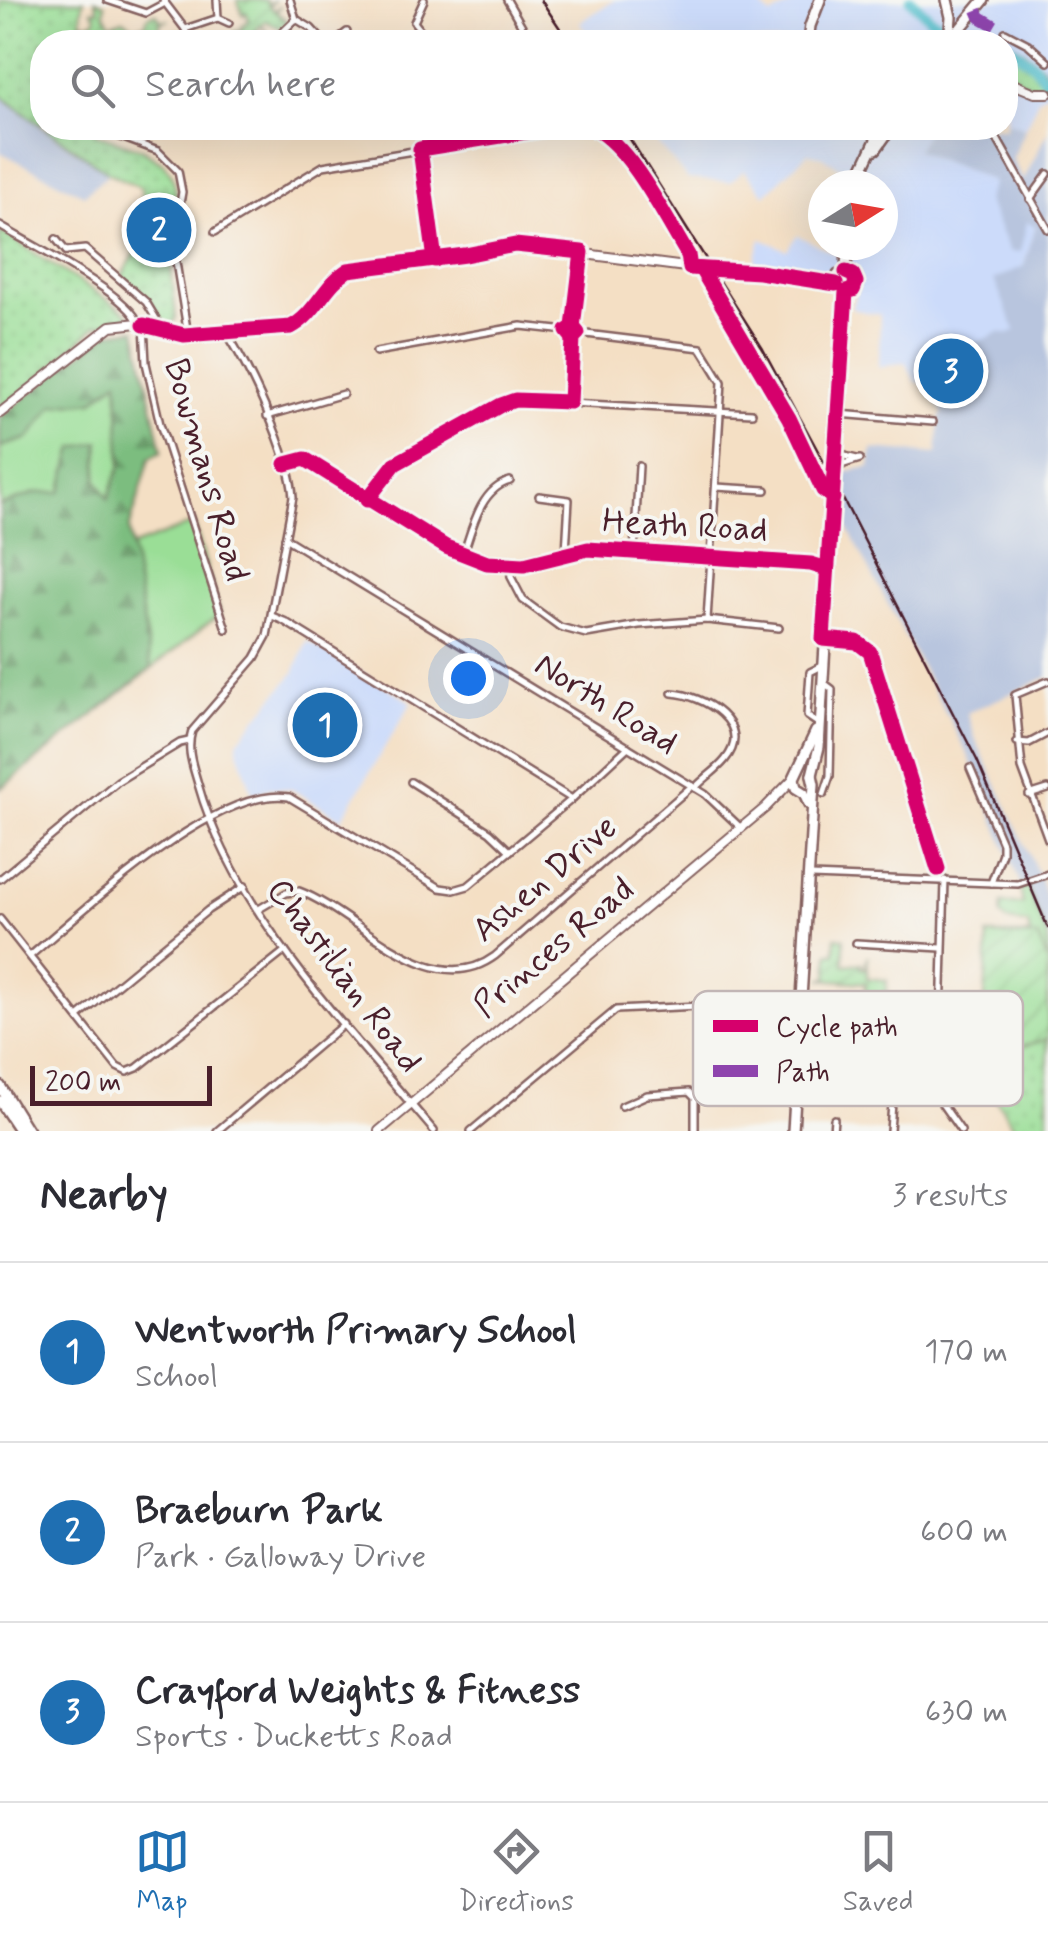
<!DOCTYPE html>
<meta charset="utf-8">
<style>
body{margin:0;font-family:Mynerve,sans-serif;background:#f7f7f7;color:#2b2b33}
.compass{position:absolute;left:808px;top:170px;width:90px;height:90px;border-radius:50%;background:#fff;box-shadow:0 10px 40px #0002;rotate:79deg}
.scale{position:absolute;left:30px;bottom:25px;width:182px;box-sizing:border-box;padding-left:10px;border:5px solid #4a1f2b;border-top:0;font-size:28px;line-height:35px;white-space:nowrap;color:#4a1f2b;-webkit-text-stroke:8px #f6f6f2;paint-order:stroke}
.you{position:absolute;left:468px;top:678px;width:35px;height:35px;margin:-25px;border:8px solid #fff;border-radius:50%;background:#1a73e8;box-shadow:0 0 0 15px #1a73e833}
.badge{display:grid;place-items:center;width:65px;height:65px;border-radius:50%;background:#1f6fb2;color:#fff;font-size:32px;font-weight:700}
.pin{position:absolute;translate:-50% -50%;border:5px solid #fff;box-shadow:0 2px 10px #0006}
.list{margin:0;padding:0;list-style:none}
h2{display:flex;justify-content:space-between;align-items:center;height:130px;margin:0;padding:0 40px;font-size:42px}
h2 small{font-size:32px;font-weight:400;color:#7c7c81}
.list li{display:grid;grid-template-columns:65px 1fr auto;gap:30px;align-items:center;box-sizing:border-box;height:180px;padding:0 40px;border-top:2px solid #e1e1e2}
.list b{display:block;font-size:38px;white-space:nowrap}
.list p{margin:0;font-size:32px;white-space:nowrap;color:#7c7c81}
.list em{font-size:32px;font-style:normal;color:#7c7c81}
.icon{flex:none;width:55px;height:55px;fill:none;stroke:currentColor;stroke-width:2;stroke-linecap:round;stroke-linejoin:round}
.map{position:relative;flex:none;width:1048px;height:1131px;overflow:hidden}
.search{position:absolute;background:#fff;box-shadow:0 10px 40px #0002;left:30px;right:30px;top:30px;height:110px;display:flex;align-items:center;gap:25px;box-sizing:border-box;padding:0 35px;border-radius:40px;color:#7c7c81;font-size:38px}
.sheet{height:670px;background:#fff}
nav{display:flex;justify-content:space-around;align-items:center;box-sizing:border-box;height:140px;border-top:2px solid #e1e1e2;background:#fff;font-size:28px;color:#7c7c81}
nav a{display:grid;justify-items:center;gap:5px}
nav .on{color:#1f6fb2}
.map>svg:first-child{display:block}
.built{fill:#ccdbfa}
.industrial{fill:#b8c5de}
.grass{fill:#9ade96;stroke:#727e60;stroke-width:2.5}
.forest{fill:url(#forest-firs);stroke:#626e55;stroke-width:2.5}
.park{fill:url(#park-dots);stroke:#727e60;stroke-width:2.5}
.garden{fill:url(#garden-furrows);stroke:#727e60;stroke-width:2.5}
.lines{fill:none;stroke-linecap:round;stroke-linejoin:round}
.river{stroke:#56c1cf;stroke-width:11}
.street-casing{stroke:#866261;stroke-width:10}
.secondary-casing{stroke:#866261;stroke-width:12}
.primary-casing{stroke:#866261;stroke-width:14}
.street{stroke:#fff;stroke-width:5}
.secondary{stroke:#fff;stroke-width:8}
.primary{stroke:#fff;stroke-width:9}
.rail{stroke:#4a1f2b;stroke-width:2.5}
.secondary-bridge-casing{stroke:#866261;stroke-width:12;stroke-linecap:butt}
.primary-bridge-casing{stroke:#866261;stroke-width:14;stroke-linecap:butt}
.secondary-bridge{stroke:#fff;stroke-width:8}
.primary-bridge{stroke:#fff;stroke-width:9}
.quiet{stroke:#8e44ad;stroke-width:12;stroke-dasharray:25 12;stroke-linecap:butt}
.cycleway-casing{stroke:#f6f6f2;stroke-width:21}
.cycleway{stroke:#d6006c;stroke-width:15}
.labels{text-anchor:middle;dominant-baseline:central;stroke-width:8;stroke-linejoin:round;paint-order:stroke}
.street-label{font-size:35px;fill:#4a1f2b;stroke:#f6f6f2}
.key{fill:#f6f6f2;stroke:#c2b6b6;stroke-width:2.5}
.key-label{font-size:28px;fill:#4a1f2b}
</style>
<div class="map">
<svg width="1048" height="1131" viewBox="0 0 1048 1131">
<defs>
<pattern id="forest-firs" width="22" height="20" patternUnits="userSpaceOnUse" patternTransform="scale(2.5)"><rect width="22" height="20" fill="#7bbd7f"/><path d="M5 1l3.5 6h-7zM16 11l3.5 6h-7z" fill="#679968"/></pattern>
<pattern id="park-dots" width="8" height="8" patternUnits="userSpaceOnUse" patternTransform="scale(2.5)"><rect width="8" height="8" fill="#9ade96"/><path d="M2 2h.1M6 6h.1" fill="none" stroke="#86be81" stroke-width="1.8" stroke-linecap="round"/></pattern>
<pattern id="garden-furrows" width="10" height="10" patternUnits="userSpaceOnUse" patternTransform="scale(2.5)"><rect width="10" height="10" fill="#9ade96"/><path d="M-1 1l2-2M0 10L10 0M9 11l2-2" fill="none" stroke="#86be81"/></pattern>
</defs>
<rect width="100%" height="100%" fill="#f6f6f2"/>
<filter id="ink" filterUnits="userSpaceOnUse"><feTurbulence type="fractalNoise" baseFrequency=".01" numOctaves="2"/><feDisplacementMap in="SourceGraphic" scale="20" xChannelSelector="R" yChannelSelector="G"/><feConvolveMatrix kernelMatrix="1 2 1 2 8 2 1 2 1" color-interpolation-filters="sRGB"/></filter>
<filter id="wash" filterUnits="userSpaceOnUse"><feTurbulence type="fractalNoise" baseFrequency=".0048" numOctaves="4" result="noise"/><feDisplacementMap in="SourceGraphic" scale="40" xChannelSelector="R" yChannelSelector="G"/><feGaussianBlur stdDeviation="2.25" result="paint"/><feColorMatrix in="noise" values="0 0 0 0 0 0 0 0 0 0 0 0 0 0 0 0 0 1.4 0 .05"/><feComposite in="paint" operator="in"/></filter>
<g filter="url(#wash)">
<rect width="100%" height="100%" fill="#f4dfc4"/>
<!-- built -->
<g class="built">
<path d="M 615,0 L 756,0 L 771,16 L 800,0 L 1048,0 L 1048,91 L 1038,99 L 1025,128 L 1006,121 L 1006,42 L 592,42 L 580,22 Z"/>
<path d="M 644,128 L 930,128 L 916,150 L 993,181 L 1027,221 L 1036,226 L 1024,266 L 1017,332 L 931,363 L 928,367 L 929,380 L 923,384 L 915,381 L 905,362 L 879,368 L 880,315 L 851,309 L 860,282 L 754,263 L 761,239 L 787,250 L 797,235 L 851,262 L 854,245 L 883,245 L 883,185 L 860,185 L 860,180 L 823,157 L 808,153 L 765,195 L 744,170 L 730,182 L 688,179 Z"/>
<path d="M 307,641 L 412,702 L 342,819 L 291,789 L 270,788 L 253,795 L 238,750 L 238,741 L 294,673 Z"/>
</g>
<!-- industrial -->
<g class="industrial">
<path d="M 0,95 L 42,128 L 109,173 L 84,195 L 0,152 Z"/>
<path d="M 1006,121 L 1025,128 L 1012,158 L 1023,181 L 1048,131 L 1048,677 L 967,713 L 976,740 L 1038,873 L 1048,903 L 1048,964 L 1018,878 L 969,757 L 837,508 L 842,472 L 870,467 L 872,449 L 937,454 L 940,418 L 943,412 L 923,384 L 928,380 L 931,363 L 1000,332 L 1008,334 L 1016,331 L 994,280 L 1024,266 L 1036,226 L 1027,222 L 1020,252 L 1010,252 L 986,200 L 993,181 L 916,150 L 930,128 L 958,130 L 960,128 L 1006,128 Z"/>
</g>
<!-- grass -->
<g class="grass">
<path d="M 118,379 L 121,465 L 108,501 L 97,480 L 99,443 L 74,448 L 61,492 L 35,493 L 0,506 L 0,447 L 29,438 L 53,405 L 93,401 Z"/>
<path d="M 194,523 L 220,614 L 151,669 L 131,547 Z"/>
<path d="M 1026,884 L 1048,939 L 1048,966 L 988,939 L 987,935 L 1030,935 L 1028,924 L 1007,921 L 1001,916 L 1002,904 L 1023,904 L 1020,888 Z"/>
</g>
<!-- forest -->
<path class="forest" d="M 136,329 L 162,451 L 150,458 L 129,530 L 151,669 L 0,789 L 0,506 L 35,493 L 61,492 L 74,448 L 99,442 L 97,480 L 108,499 L 121,465 L 118,380 L 93,401 L 54,405 L 29,438 L 0,447 L 0,417 L 108,333 Z"/>
<!-- park -->
<g class="park">
<path d="M 0,0 L 84,0 C 79,19 79,28 94,42 L 42,42 L 42,126 L 0,95 Z"/>
<path d="M 975,24 C 1003,36 1028,51 1048,72 L 1048,88 L 1035,87 L 1006,75 L 1006,42 L 961,42 Z"/>
<path d="M 45,128 L 92,128 L 99,135 L 141,149 L 164,164 L 172,175 L 176,190 L 168,236 L 176,318 L 172,324 L 163,324 L 151,302 L 121,277 L 152,225 L 140,187 L 109,173 Z"/>
<path d="M 0,231 L 128,313 L 129,319 L 96,326 L 24,392 L 0,409 Z"/>
<path d="M 1048,1039 L 1048,1131 L 1017,1131 L 981,1076 L 982,1057 Z"/>
</g>
<!-- garden -->
<g class="garden">
<path d="M 95,0 L 105,4 L 104,13 L 111,25 L 123,20 L 135,27 L 145,25 L 148,17 L 156,13 L 161,21 L 169,20 L 159,23 L 161,34 L 180,31 L 184,40 L 121,42 L 126,41 L 126,35 L 116,37 L 109,26 L 103,29 L 104,36 L 97,29 L 92,33 L 95,42 L 81,21 L 85,24 L 95,21 L 96,16 L 92,10 L 98,10 Z"/>
<path d="M 237,0 L 265,0 L 268,4 L 275,0 L 269,6 L 274,11 L 281,6 L 276,12 L 287,21 L 280,28 L 266,21 L 261,24 L 268,33 L 260,25 L 257,27 L 261,38 L 254,31 L 245,42 L 231,42 L 237,39 L 233,33 L 237,30 L 241,32 L 242,26 L 249,20 L 246,12 L 243,15 Z"/>
<path d="M 988,935 L 1039,937 L 1048,964 L 1048,1039 L 982,1057 Z"/>
<path d="M 836,937 L 844,938 L 844,965 L 862,963 L 861,968 L 865,969 L 868,955 L 867,978 L 887,980 L 886,997 L 879,995 L 867,999 L 849,997 L 850,992 L 865,993 L 866,983 L 821,979 L 828,978 L 829,953 L 835,953 Z"/>
</g>
<g class="lines">
<!-- river -->
<g class="river">
<path d="M 911,0 L 932,20 L 942,24"/>
<path d="M 971,34 L 989,35 L 1003,42"/>
<path d="M 1006,44 L 1033,64 L 1048,83"/>
</g>
</g>
</g>
<g filter="url(#ink)">
<g class="lines">
<!-- street casing -->
<g class="street-casing">
<g id="street">
<path d="M 107,0 L 146,13 L 165,3"/>
<path d="M 163,0 L 185,29 L 189,42"/>
<path d="M 217,0 L 218,18"/>
<path d="M 424,0 L 414,22 L 430,42"/>
<path d="M 507,0 L 531,42"/>
<path d="M 296,19 L 311,28 L 324,42"/>
<path d="M 185,29 L 218,18 L 229,23"/>
<path d="M 1005,32 L 1028,44 L 1048,62"/>
<path d="M 272,42 L 296,19 L 290,0"/>
<path d="M 334,42 L 347,32"/>
<path d="M 97,128 L 158,151 L 178,171 L 182,192 L 173,244 L 188,335"/>
<path d="M 594,128 C 633,150 664,216 688,255 L 690,266"/>
<path d="M 991,128 L 1048,229"/>
<path d="M 420,149 L 435,260"/>
<path d="M 1030,199 L 1048,174"/>
<path d="M 0,226 C 28,243 131,296 138,323"/>
<path d="M 215,232 L 323,166 L 551,128"/>
<path d="M 56,239 L 66,251"/>
<path d="M 66,251 L 85,249 L 146,302 L 161,327"/>
<path d="M 144,325 L 146,363 L 160,424 L 226,629"/>
<path d="M 226,332 C 250,369 290,454 293,497 L 267,636 L 255,658 L 192,731 C 186,750 193,766 198,784 C 234,913 349,1030 434,1131"/>
<path d="M 578,333 L 701,348 L 722,382 L 707,620"/>
<path d="M 573,338 L 567,331 L 573,327 L 582,255"/>
<path d="M 376,352 L 521,326 L 567,331"/>
<path d="M 570,402 L 573,338 L 578,333 L 573,327"/>
<path d="M 839,414 L 933,422"/>
<path d="M 267,416 L 343,394"/>
<path d="M 837,447 L 845,456 L 857,459"/>
<path d="M 807,459 L 823,490 L 833,498"/>
<path d="M 286,464 L 305,459 L 446,547 L 487,563 L 524,565 L 588,549 L 811,564 L 827,569"/>
<path d="M 836,471 L 844,464 L 860,459"/>
<path d="M 716,487 L 766,490"/>
<path d="M 539,496 L 569,500 L 566,552"/>
<path d="M 367,500 L 395,464 L 501,405 L 515,400 L 752,413"/>
<path d="M 285,538 L 705,794 L 740,827"/>
<path d="M 634,552 L 639,466"/>
<path d="M 463,555 C 472,529 480,489 510,481"/>
<path d="M 510,567 L 511,577 L 523,600 L 560,627 L 586,634 L 639,625 L 707,620 L 779,628"/>
<path d="M 272,616 L 284,621 L 572,799"/>
<path d="M 826,639 L 857,642 L 870,652 L 940,880"/>
<path d="M 1048,681 L 1015,695 L 1022,768 L 1048,839"/>
<path d="M 824,683 L 832,689 L 830,776 L 824,794"/>
<path d="M 672,693 C 703,695 755,724 725,760 C 716,771 704,778 695,788"/>
<path d="M 819,724 L 807,716 L 810,672 L 822,666"/>
<path d="M 1017,742 L 1029,743 L 1048,733"/>
<path d="M 970,768 L 1002,843 L 1002,853 L 991,883"/>
<path d="M 411,782 L 490,832 L 510,851"/>
<path d="M 1029,795 L 1048,789"/>
<path d="M 811,876 L 1018,884 L 1048,874"/>
<path d="M 0,879 L 118,781 L 180,743 L 189,741"/>
<path d="M 945,880 L 939,1091 L 942,1104 L 961,1131"/>
<path d="M 259,909 L 286,893 L 299,891 C 358,913 430,1004 495,956 L 692,786"/>
<path d="M 0,919 L 117,1067 L 127,1072 L 137,1068 L 285,951"/>
<path d="M 856,943 L 941,948"/>
<path d="M 30,956 C 85,910 216,785 289,797 L 440,888 L 454,890 L 468,886 L 572,799 L 628,747"/>
<path d="M 801,1013 L 940,1019"/>
<path d="M 78,1017 L 208,910 L 245,886"/>
<path d="M 877,1084 L 893,1089 L 939,1091"/>
<path d="M 622,1106 L 647,1095 L 689,1092 L 695,1098 L 695,1131"/>
<path d="M 217,1131 L 344,1024"/>
<path d="M 471,1131 L 616,1010 L 719,1005 L 801,1008"/>
<path d="M 833,1131 L 834,1119"/>
<path d="M 890,1131 L 893,1089"/>
</g>
</g>
<!-- secondary casing -->
<g class="secondary-casing">
<g id="secondary">
<path d="M 1006,81 L 1035,93 L 1048,93"/>
<path d="M 733,270 L 836,284"/>
<path d="M 0,413 L 111,326 L 138,323 L 188,335 L 245,328 L 291,327 L 309,314 L 334,281 L 357,268 L 435,260 L 515,245 L 701,269"/>
<path d="M 379,1131 L 765,808 L 794,778"/>
</g>
</g>
<!-- primary casing -->
<g class="primary-casing">
<g id="primary">
<path d="M 947,0 L 951,17 L 949,42"/>
<path d="M 808,42 L 810,26 L 820,0"/>
<path d="M 949,42 L 984,0"/>
<path d="M 876,149 L 891,128"/>
<path d="M 855,185 L 877,138 L 874,128"/>
<path d="M 846,292 L 836,284 L 838,275 L 846,272 L 847,245"/>
<path d="M 835,472 L 846,292 L 853,290 L 856,282 L 853,275 L 846,272"/>
<path d="M 812,775 L 819,747 L 834,493"/>
<path d="M 809,804 L 804,793 L 796,788 L 794,778 L 816,731"/>
<path d="M 0,1086 L 28,1131"/>
<path d="M 0,1101 L 20,1131"/>
<path d="M 793,1131 L 814,784 L 812,775"/>
</g>
</g>
<!-- street -->
<use href="#street" class="street"/>
<!-- secondary -->
<use href="#secondary" class="secondary"/>
<!-- primary -->
<use href="#primary" class="primary"/>
<!-- rail -->
<g class="rail">
<path d="M 541,0 L 569,42"/>
<path d="M 623,128 L 763,349 L 825,464 L 977,760 L 1048,928"/>
</g>
<!-- secondary-bridge casing -->
<g class="secondary-bridge-casing">
<path id="secondary-bridge" d="M 701,269 L 733,270"/>
</g>
<!-- primary-bridge casing -->
<g class="primary-bridge-casing">
<path id="primary-bridge" d="M 834,493 L 835,472"/>
</g>
<!-- secondary-bridge -->
<use href="#secondary-bridge" class="secondary-bridge"/>
<!-- primary-bridge -->
<use href="#primary-bridge" class="primary-bridge"/>
<!-- quiet -->
<path class="quiet" d="M 977,10 L 980,17 L 1005,32"/>
<!-- cycleway casing -->
<g class="cycleway-casing">
<g id="cycleway">
<path d="M 594,128 C 633,150 664,216 688,255 L 690,268 L 759,272 L 836,284"/>
<path d="M 435,260 L 420,149 L 551,128"/>
<path d="M 701,269 L 789,418 L 823,490 L 833,498"/>
<path d="M 846,272 L 853,275 L 856,282 L 853,290 L 846,292 L 823,639 L 857,642 L 870,652 L 938,869"/>
<path d="M 144,325 L 184,335 L 291,327 C 316,314 324,285 348,270 L 465,255 L 515,245 L 582,252 L 573,327 L 567,331 L 573,338"/>
<path d="M 286,464 L 305,459 L 446,547 L 487,563 L 524,565 L 588,549 L 811,564 L 827,569"/>
<path d="M 367,500 L 395,464 L 501,405 L 515,400 L 570,402 L 573,338 L 578,333 L 573,327"/>
</g>
</g>
<!-- cycleway -->
<use href="#cycleway" class="cycleway"/>
</g>
</g>
<g class="labels">
<!-- street labels -->
<g class="street-label">
<text transform="translate(206 470) rotate(74)">Bowmans Road</text>
<text transform="translate(685 526) rotate(3)">Heath Road</text>
<text transform="translate(606 704) rotate(32)">North Road</text>
<text transform="translate(545 879) rotate(-40)">Ashen Drive</text>
<text transform="translate(554 948) rotate(-40)">Princes Road</text>
<text transform="translate(344 976) rotate(53)">Chastilian Road</text>
</g>
</g>
<!-- legend -->
<rect x="693" y="991" width="330" height="115" rx="15" class="key"/>
<rect x="713" y="1020" width="45" height="12" fill="#d6006c"/>
<rect x="713" y="1065" width="45" height="12" fill="#8e44ad"/>
<g class="key-label">
<text x="776" y="1036">Cycle path</text>
<text x="776" y="1081">Path</text>
</g>
</svg>
<svg class="compass" viewBox="-18 -18 36 36"><path d="M0-13l5 13h-10z" fill="#e53935"/><path d="M0 13l5-13h-10z" fill="#7c7c81"/></svg>
<div class="scale">200 m</div>
<div class="you"></div>
<div class="pin badge" style="left:325px;top:725px">1</div>
<div class="pin badge" style="left:159px;top:230px">2</div>
<div class="pin badge" style="left:951px;top:371px">3</div>
<div class="search"><svg class="icon" aria-label="search" viewBox="0 0 24 24"><circle cx="10" cy="10" r="6"/><path d="M15 15l6 6"/></svg>Search here</div>
</div>
<section class="sheet">
<h2>Nearby<small>3 results</small></h2>
<ul class="list">
<li><span class="badge">1</span><div><b>Wentworth Primary School</b><p>School</p></div><em>170 m</em></li>
<li><span class="badge">2</span><div><b>Braeburn Park</b><p>Park · Galloway Drive</p></div><em>600 m</em></li>
<li><span class="badge">3</span><div><b>Crayford Weights &amp; Fitness</b><p>Sports · Ducketts Road</p></div><em>630 m</em></li>
</ul>
</section>
<nav>
<a class="on"><svg class="icon" aria-label="map" viewBox="0 0 24 24"><path d="M3 6l6-2 6 2 6-2v14l-6 2-6-2-6 2zM9 4v14M15 6v14"/></svg>Map</a>
<a><svg class="icon" aria-label="directions" viewBox="0 0 24 24"><path d="M12 3l9 9-9 9-9-9zM9 14v-3h6M13 9l2 2-2 2"/></svg>Directions</a>
<a><svg class="icon" aria-label="saved" viewBox="0 0 24 24"><path d="M7 4h10v16l-5-4-5 4z"/></svg>Saved</a>
</nav>
